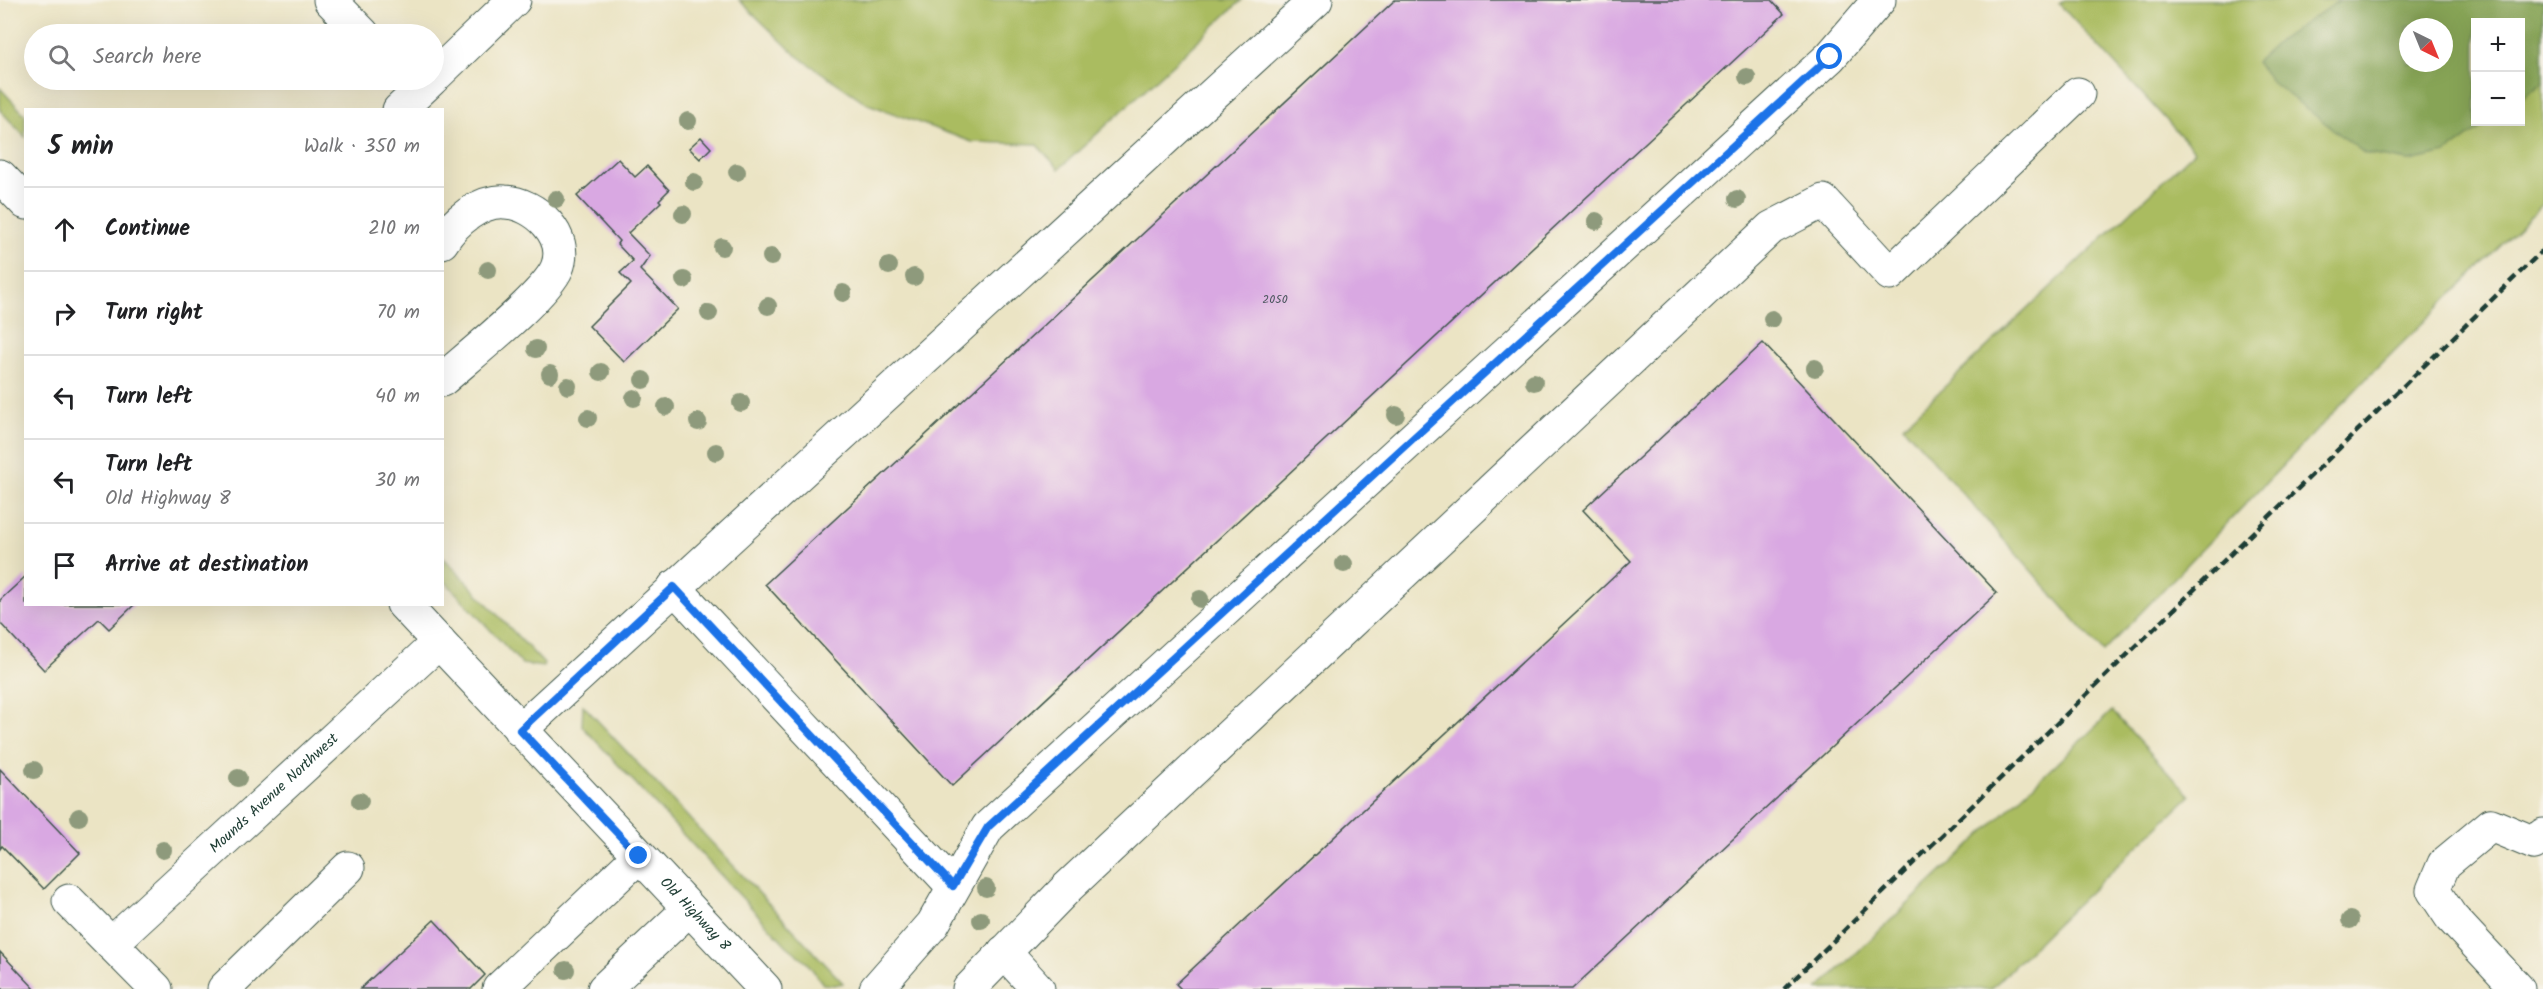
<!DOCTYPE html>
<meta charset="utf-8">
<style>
body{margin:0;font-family:Kalam,sans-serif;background:#f6f6f6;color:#202124}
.controls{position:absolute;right:18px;top:18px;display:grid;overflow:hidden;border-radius:0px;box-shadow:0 6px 24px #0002}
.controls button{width:54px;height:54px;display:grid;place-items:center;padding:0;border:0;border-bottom:2px solid #e0e0e0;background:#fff;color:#202124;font:30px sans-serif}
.compass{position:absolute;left:2399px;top:18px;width:54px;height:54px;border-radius:50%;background:#fff;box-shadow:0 6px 24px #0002;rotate:137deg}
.stop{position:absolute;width:18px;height:18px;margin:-14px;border:4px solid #1a73e8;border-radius:50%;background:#fff}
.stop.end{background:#1a73e8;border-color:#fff;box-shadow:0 2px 6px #0008}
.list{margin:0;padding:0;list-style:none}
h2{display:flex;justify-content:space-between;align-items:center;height:78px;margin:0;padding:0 24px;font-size:26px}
h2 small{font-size:20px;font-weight:400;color:#757577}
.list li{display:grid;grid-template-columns:39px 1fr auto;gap:18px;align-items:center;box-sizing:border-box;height:84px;padding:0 24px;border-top:2px solid #e0e0e0}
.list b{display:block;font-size:22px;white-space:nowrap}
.list p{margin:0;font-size:20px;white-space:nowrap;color:#757577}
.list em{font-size:20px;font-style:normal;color:#757577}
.icon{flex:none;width:33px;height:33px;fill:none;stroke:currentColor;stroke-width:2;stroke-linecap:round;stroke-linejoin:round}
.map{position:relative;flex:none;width:2543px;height:989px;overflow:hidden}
.search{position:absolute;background:#fff;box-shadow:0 6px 24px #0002;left:24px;top:24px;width:420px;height:66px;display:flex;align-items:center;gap:15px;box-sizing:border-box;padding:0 21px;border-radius:33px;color:#757577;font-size:22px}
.panel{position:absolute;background:#fff;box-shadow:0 6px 24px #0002;left:24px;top:108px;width:420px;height:498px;border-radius:0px}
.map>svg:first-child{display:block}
.green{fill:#aabc60;stroke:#647c4a;stroke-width:1.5}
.forest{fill:#87a456;stroke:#537045;stroke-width:1.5;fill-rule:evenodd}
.building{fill:#d9a8e2}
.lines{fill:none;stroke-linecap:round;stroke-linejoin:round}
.minor-casing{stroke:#3e564a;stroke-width:35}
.minor{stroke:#fff;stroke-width:33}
.rail{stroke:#1f3d34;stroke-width:4.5;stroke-dasharray:9 4.5;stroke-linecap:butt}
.tree{fill:#8e9a7b}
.route{stroke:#1a73e8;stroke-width:8}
.labels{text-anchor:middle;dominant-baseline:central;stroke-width:4.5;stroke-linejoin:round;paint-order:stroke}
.number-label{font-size:12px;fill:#4e5860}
.street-label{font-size:15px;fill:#1f3d34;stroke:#f7f3e8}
</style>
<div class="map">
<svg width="2543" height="989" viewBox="0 0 2543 989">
<rect width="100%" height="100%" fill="#f7f3e8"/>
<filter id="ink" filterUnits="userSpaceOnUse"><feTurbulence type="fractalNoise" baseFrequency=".0167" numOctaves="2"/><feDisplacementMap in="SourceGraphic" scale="12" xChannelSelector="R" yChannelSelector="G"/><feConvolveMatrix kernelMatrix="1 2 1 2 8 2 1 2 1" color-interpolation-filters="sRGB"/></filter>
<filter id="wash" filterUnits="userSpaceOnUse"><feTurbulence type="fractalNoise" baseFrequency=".008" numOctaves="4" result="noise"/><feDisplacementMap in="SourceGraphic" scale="24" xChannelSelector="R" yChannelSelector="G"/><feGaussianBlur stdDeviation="1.35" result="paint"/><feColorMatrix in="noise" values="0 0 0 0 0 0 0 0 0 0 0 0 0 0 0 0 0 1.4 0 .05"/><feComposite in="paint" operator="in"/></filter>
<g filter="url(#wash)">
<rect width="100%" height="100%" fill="#ebe4c4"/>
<!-- green -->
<g class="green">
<path d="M 739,0 L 1242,0 L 1059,169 L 1036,144 L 972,142 L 868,104 L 797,56 Z"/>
<path d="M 2065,0 L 2340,0 L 2280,40 L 2364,153 L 2408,161 L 2446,153 L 2489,122 L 2520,122 L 2521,98 L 2543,82 L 2543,204 L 2367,378 L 2103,652 L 1903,426 L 2195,151 L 2059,4 Z"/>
<path d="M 0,88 L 25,115 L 25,137 L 0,110 Z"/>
<path d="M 443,557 L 544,664 L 543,667 L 522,664 L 443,579 Z"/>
<path d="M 583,705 L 843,983 L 834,985 L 823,984 L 806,961 L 787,946 L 582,726 Z"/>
<path d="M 2112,711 L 2190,796 L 2051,929 L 1991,989 L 1818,989 Z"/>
</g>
<!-- forest -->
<path class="forest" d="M 2340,0 L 2543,0 L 2543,82 L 2521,98 L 2520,22 L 2476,22 L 2476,122 L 2489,122 L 2446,153 L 2409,161 L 2364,153 L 2272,82 L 2256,62 L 2280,40 ZM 2408,27 L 2444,27 L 2444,63 L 2408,63 Z"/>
<g id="blocks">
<!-- building -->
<g class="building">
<path d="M 1395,0 L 1771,0 L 1784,14 L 952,786 L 765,584 Z"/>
<path d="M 701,137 L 711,148 L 700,159 L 689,148 Z"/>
<path d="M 618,159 L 635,177 L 647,166 L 669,190 L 659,200 L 661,202 L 628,233 L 650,256 L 640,270 L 678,309 L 624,362 L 589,326 L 631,284 L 620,273 L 633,261 L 617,244 L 619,241 L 577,196 Z"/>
<path d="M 1763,343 L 1997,593 L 1572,989 L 1181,989 L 1176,984 L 1631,561 L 1583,510 Z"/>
<path d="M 26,576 L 26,604 L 135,604 L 109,629 L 99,619 L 44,670 L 0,623 L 0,600 Z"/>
<path d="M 0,769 L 80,853 L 44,889 L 2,846 L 0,849 Z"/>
<path d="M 434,920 L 485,975 L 471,989 L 360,989 Z"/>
<path d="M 0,952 L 35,989 L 0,989 Z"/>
</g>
</g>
</g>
<g filter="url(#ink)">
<use href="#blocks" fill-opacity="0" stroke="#3e564a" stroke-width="1.5"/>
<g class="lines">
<!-- minor casing -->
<g class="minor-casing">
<g id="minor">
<path d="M 330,0 L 363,34"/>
<path d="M 434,77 L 514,0"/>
<path d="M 399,110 L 431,80"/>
<path d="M 0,176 L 26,203"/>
<path d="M 442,242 C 454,222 480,200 505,202 C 535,203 570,236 557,268 C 546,295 468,357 442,380"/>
<path d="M 674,587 L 953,886"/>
<path id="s1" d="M 403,604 L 765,989"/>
<path d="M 520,730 L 1316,0"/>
<path d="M 69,901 L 156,989"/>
<path id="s2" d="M 111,944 L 439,642"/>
<path d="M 1004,952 L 1038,989"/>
<path d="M 224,989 L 348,868"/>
<path d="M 499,989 L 639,856"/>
<path d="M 604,989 L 689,909"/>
<path d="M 876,989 L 933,924 L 988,827 L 1830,57 L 1879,0"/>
<path d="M 969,989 L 1068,887 L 1771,228 L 1823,201 L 1890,274 L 2078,94"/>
<path d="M 2518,989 L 2451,917 L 2433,890 L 2444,864 L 2491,825 L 2534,843 L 2543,835"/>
</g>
</g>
<!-- minor -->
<use href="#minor" class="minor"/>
<!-- rail -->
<path class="rail" d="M 1784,989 L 2543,250"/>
</g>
<!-- trees -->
<g class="tree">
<circle cx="1747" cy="77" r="9"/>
<circle cx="688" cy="121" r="9"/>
<circle cx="737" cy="172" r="9"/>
<circle cx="694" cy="182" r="9"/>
<circle cx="556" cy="199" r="9"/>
<circle cx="1737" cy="199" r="9"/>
<circle cx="683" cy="214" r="9"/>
<circle cx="1596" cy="221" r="9"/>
<circle cx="722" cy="247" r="9"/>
<circle cx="771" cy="257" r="9"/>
<circle cx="889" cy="266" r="9"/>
<circle cx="488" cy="270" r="9"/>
<circle cx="914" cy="277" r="9"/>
<circle cx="684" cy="280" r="9"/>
<circle cx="843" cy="293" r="9"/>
<circle cx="768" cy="306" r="9"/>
<circle cx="709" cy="313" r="9"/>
<circle cx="1772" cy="319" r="9"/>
<circle cx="536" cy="349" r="9"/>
<circle cx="1815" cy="368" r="9"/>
<circle cx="601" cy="372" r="9"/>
<circle cx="550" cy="374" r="9"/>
<circle cx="643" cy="380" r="9"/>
<circle cx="1534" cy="382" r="9"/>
<circle cx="568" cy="386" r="9"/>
<circle cx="634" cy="398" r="9"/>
<circle cx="741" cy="403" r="9"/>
<circle cx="666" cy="407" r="9"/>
<circle cx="1396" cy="415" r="9"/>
<circle cx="588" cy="418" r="9"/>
<circle cx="698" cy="422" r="9"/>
<circle cx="716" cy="452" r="9"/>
<circle cx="1344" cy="564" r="9"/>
<circle cx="1200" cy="599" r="9"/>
<circle cx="34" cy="770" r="9"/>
<circle cx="238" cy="778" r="9"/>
<circle cx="360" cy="801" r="9"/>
<circle cx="79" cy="817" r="9"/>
<circle cx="163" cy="850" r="9"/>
<circle cx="986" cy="888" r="9"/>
<circle cx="981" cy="920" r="9"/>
<circle cx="2350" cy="920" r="9"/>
<circle cx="566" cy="970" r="9"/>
</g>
</g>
<g class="lines" filter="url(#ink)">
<!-- route -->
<path class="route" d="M 639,856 L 520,730 L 674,587 L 953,886 L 988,827 L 1830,57"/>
</g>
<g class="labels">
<!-- number labels -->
<g class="number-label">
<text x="1275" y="299">2050</text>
</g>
<!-- street labels -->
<g class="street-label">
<text stroke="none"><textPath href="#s2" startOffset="222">Mounds Avenue Northwest</textPath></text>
<text stroke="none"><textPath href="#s1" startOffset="426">Old Highway 8</textPath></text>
</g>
</g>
</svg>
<div class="controls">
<button>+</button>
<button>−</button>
</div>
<svg class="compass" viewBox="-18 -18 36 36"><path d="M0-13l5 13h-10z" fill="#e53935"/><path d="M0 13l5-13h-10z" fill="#757577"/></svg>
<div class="stop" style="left:1830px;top:57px"></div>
<div class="stop end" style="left:639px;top:856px"></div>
<div class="search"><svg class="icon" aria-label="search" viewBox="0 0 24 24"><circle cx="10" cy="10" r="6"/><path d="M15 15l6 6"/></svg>Search here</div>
<section class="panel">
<h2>5 min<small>Walk · 350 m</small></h2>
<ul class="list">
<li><svg class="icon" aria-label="ahead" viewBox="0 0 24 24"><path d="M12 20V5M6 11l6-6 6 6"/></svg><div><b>Continue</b></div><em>210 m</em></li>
<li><svg class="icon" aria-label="right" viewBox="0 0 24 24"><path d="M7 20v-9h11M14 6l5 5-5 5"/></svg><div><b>Turn right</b></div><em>70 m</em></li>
<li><svg class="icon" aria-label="left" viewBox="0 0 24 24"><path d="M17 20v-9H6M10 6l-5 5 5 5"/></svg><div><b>Turn left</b></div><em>40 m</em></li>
<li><svg class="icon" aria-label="left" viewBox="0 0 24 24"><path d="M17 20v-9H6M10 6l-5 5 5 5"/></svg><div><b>Turn left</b><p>Old Highway 8</p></div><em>30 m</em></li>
<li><svg class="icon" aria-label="arrive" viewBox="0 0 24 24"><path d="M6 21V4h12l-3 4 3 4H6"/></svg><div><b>Arrive at destination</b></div></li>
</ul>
</section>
</div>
